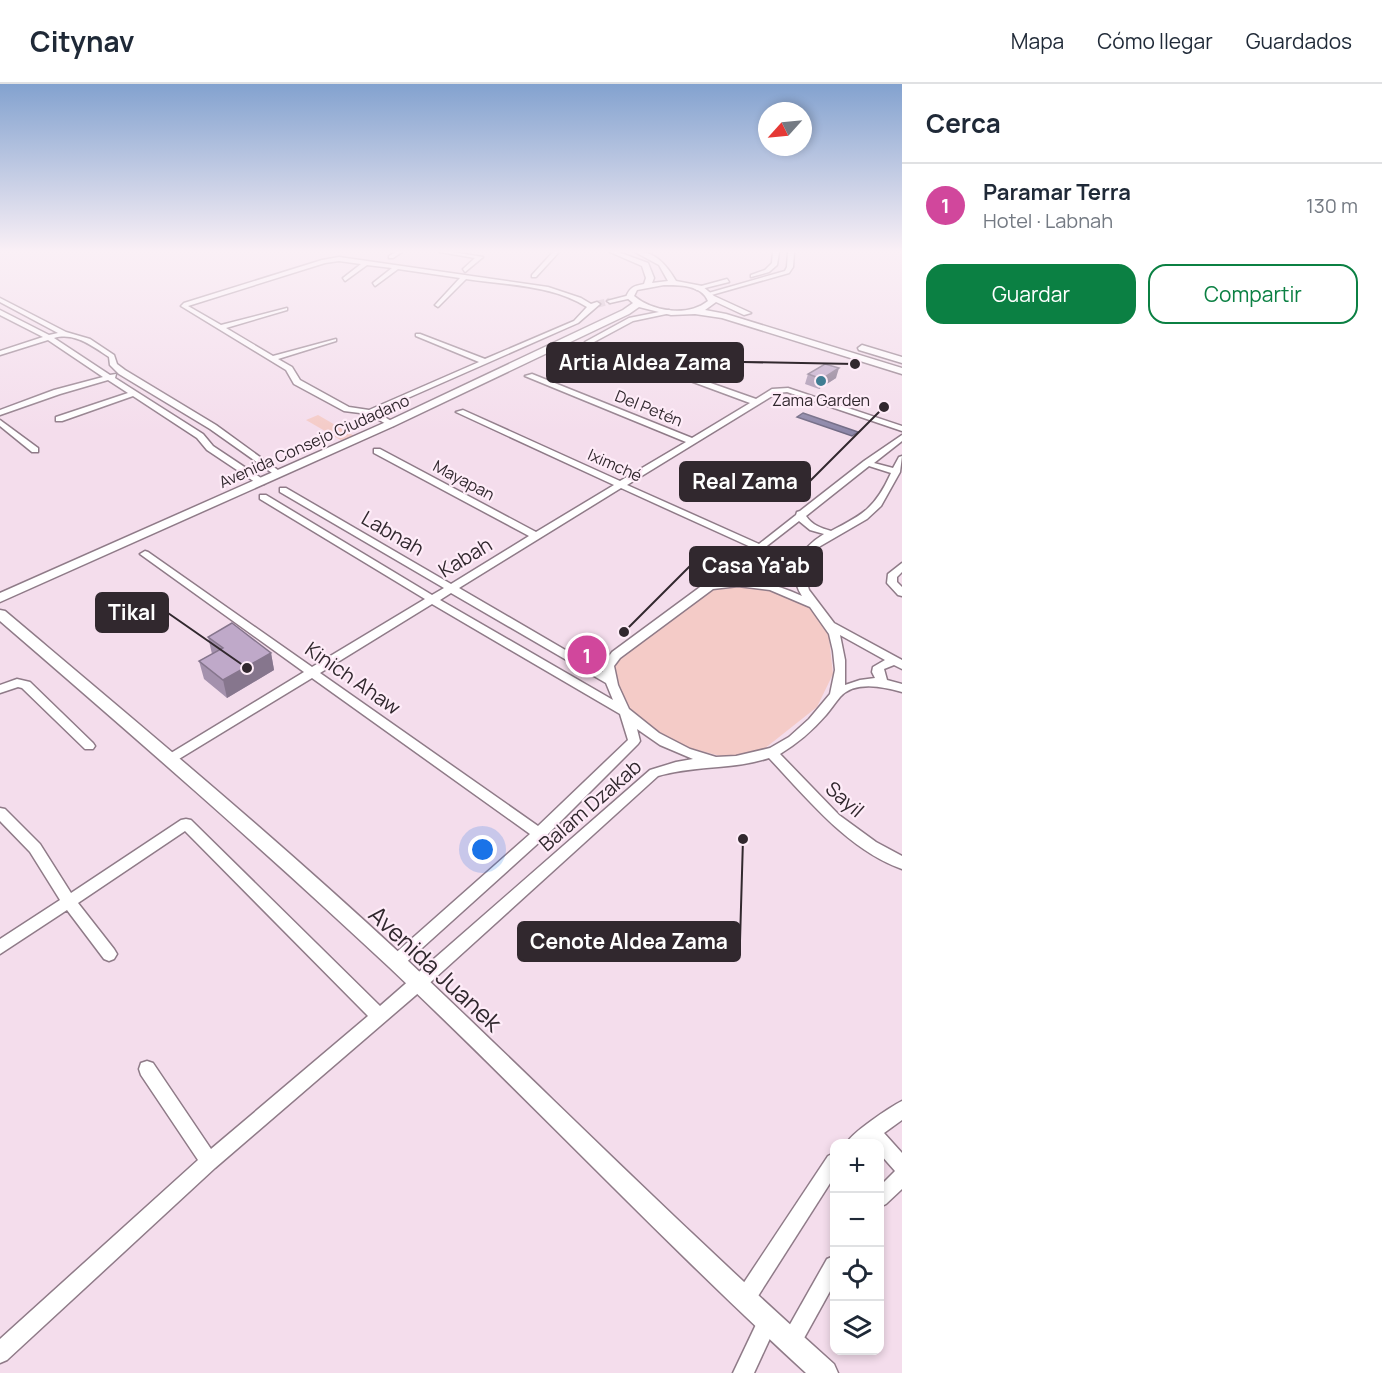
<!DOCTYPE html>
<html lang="es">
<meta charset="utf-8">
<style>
body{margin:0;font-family:Manrope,sans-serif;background:#f2f2f3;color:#1f2937}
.controls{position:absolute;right:18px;bottom:18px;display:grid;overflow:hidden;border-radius:12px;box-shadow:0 3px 9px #0003}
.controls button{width:54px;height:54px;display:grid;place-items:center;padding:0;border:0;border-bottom:2px solid #e0e1e3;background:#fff;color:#1f2937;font:30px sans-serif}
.compass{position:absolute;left:758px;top:18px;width:54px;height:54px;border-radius:50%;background:#fff;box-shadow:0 3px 9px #0003;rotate:243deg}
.you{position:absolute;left:483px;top:766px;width:21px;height:21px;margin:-15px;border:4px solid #fff;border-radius:50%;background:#1a73e8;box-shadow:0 0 0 9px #1a73e833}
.badge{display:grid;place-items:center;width:39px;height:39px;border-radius:50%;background:#0b8043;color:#fff;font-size:20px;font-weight:700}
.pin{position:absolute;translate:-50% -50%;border:3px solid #fff;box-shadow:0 2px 6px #0006}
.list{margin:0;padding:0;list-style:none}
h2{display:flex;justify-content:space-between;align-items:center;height:78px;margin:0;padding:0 24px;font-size:26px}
h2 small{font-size:20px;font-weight:400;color:#747a83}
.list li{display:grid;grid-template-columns:39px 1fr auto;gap:18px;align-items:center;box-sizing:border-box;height:84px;padding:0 24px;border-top:2px solid #e0e1e3}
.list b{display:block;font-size:22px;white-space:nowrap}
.list p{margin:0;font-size:20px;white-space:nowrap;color:#747a83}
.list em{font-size:20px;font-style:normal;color:#747a83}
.actions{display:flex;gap:12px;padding:18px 24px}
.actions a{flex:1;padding:14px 0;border:2px solid #0b8043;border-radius:18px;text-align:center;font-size:21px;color:#0b8043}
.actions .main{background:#0b8043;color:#fff}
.icon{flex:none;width:33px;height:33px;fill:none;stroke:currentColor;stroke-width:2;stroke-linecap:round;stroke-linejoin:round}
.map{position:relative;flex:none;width:902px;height:1289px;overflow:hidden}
header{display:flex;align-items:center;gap:36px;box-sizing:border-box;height:84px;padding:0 30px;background:#fff;border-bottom:2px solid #e0e1e3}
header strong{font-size:28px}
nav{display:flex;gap:33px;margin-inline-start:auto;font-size:21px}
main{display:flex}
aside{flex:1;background:#fff}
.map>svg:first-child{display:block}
.green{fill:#f4cbc7}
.water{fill:#8d87a9;stroke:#716a84;stroke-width:1.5}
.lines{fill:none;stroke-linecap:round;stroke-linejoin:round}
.minor-tunnel{stroke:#cdb9c6;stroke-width:7;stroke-dasharray:7 3;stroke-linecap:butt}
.minor-casing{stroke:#8f7b88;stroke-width:3}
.tertiary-casing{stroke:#8f7b88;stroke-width:3}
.minor{fill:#fff;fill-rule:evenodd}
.tertiary{fill:#fff;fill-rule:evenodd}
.wall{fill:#a491ad}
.shaded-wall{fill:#86768d}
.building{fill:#bfa9c9;stroke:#86768d;stroke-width:1.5}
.poi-dot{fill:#3f7d93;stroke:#feecf8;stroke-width:2}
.labels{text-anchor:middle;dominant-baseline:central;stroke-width:4.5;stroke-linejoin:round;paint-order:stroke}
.far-poi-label{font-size:16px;fill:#31282e;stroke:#feecf8}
.far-street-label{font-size:16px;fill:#31282e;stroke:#feecf8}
.street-label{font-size:20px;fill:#31282e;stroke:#feecf8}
.near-street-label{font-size:24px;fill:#31282e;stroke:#feecf8}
.leader{fill:none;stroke:#31282e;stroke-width:2}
.callout-dot{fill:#31282e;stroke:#feecf8;stroke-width:2}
.callout{fill:#31282e;stroke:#31282e;stroke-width:2}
.callout-label{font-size:21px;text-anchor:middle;font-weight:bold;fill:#fff}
</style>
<header>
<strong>Citynav</strong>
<nav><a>Mapa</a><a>Cómo llegar</a><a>Guardados</a></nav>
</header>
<main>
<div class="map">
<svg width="902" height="1289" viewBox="0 0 902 1289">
<rect width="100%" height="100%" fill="#f4ddec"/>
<!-- green -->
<g class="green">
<path d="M 318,331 L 356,353 L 344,358 L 306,336 Z"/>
<path d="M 766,502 L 806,520 L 828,544 L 833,590 L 817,623 L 764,665 L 728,674 L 686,663 L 646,643 L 628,626 L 617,604 L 612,581 L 713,504 Z"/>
</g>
<!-- water -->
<path class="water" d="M 803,329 L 858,348 L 852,352 L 797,333 Z"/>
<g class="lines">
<!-- minor-tunnel -->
<path class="minor-tunnel" d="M 598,220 L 610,217"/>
<!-- minor casing -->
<g class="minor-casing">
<g id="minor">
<path d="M 396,168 L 402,168 L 393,174 L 389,174 L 389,172 Z"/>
<path d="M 440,168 L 452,168 L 483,173 L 465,188 L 463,185 L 475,174 Z"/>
<path d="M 553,168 L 559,168 L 536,193 L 532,193 L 532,191 Z"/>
<path d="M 773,168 L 779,168 L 777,181 L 769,188 L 751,193 L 751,191 L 765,186 L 772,179 Z"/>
<path d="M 788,168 L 794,168 L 793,183 L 789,189 L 708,212 L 705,210 L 785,187 L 787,183 Z"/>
<path d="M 339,173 L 548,203 L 581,214 L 591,220 L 597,218 L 600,220 L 578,239 L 376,328 L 393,338 L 393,342 L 390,342 L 368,330 L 344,327 L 294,300 L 286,286 L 181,222 L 184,219 L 322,176 ZM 339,177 L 361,180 L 343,194 L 345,197 L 367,181 L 392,184 L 373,199 L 375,202 L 398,185 L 460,194 L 436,220 L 435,221 L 438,223 L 466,195 C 506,201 553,201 587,223 L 574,237 L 485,275 L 420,250 L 416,250 L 416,252 L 479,278 L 369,326 L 349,323 L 300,296 L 292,283 L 278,275 L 336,257 L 336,255 L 273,272 L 226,244 L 287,226 L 287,224 L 221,241 L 188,222 L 325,179 Z"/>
<path d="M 727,195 L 729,198 L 697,206 L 694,204 Z"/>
<path d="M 630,211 L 633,213 L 632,214 L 610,219 L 607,217 Z"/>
<path d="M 0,214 L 66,248 L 90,255 L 114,271 L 117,280 L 125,286 L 216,341 L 282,389 L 275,391 L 210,345 L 119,290 L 110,281 L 109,273 C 92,262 75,248 54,254 L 110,291 L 116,290 L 115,294 L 203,350 L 213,362 L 264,396 L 264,400 L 258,400 L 207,366 L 197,354 L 133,312 L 62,337 L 56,337 L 56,333 L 128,309 L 108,296 L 60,310 L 0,331 L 0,326 L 54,306 L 103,293 L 48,256 L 0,271 L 0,267 L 43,253 L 0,231 L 0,226 L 49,251 L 58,249 L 0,218 Z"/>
<path d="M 669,226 L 671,227 L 671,229 L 633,237 L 594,258 L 756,315 L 772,305 L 788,304 L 902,342 L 902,347 L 787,308 L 777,309 L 627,401 L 759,460 L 796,431 L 797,428 L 800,427 L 864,377 L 902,351 L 902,357 L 874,379 L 893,384 L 899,373 L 902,372 L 900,388 L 881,422 L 867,435 L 817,464 L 806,480 L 804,489 L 809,506 L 834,539 L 902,576 L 902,585 L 894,581 L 884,585 L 887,596 L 902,600 L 902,608 C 884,603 855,596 840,613 C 835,619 831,625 826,631 C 812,647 798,659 780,670 L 839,731 L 876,758 L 902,772 L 902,785 C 848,766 807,714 769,674 C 733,686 695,681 658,692 L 423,905 L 215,1084 L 7,1276 L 0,1279 L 0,1255 L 198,1076 L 141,991 L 139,985 L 141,979 L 147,977 L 153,979 L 211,1065 L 368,932 L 185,747 L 78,819 L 114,865 L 117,870 L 114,875 L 109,877 L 104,875 L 67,826 L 0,870 L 0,855 L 60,816 L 30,768 L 0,737 L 0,724 L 5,725 L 40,760 L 71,809 L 181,736 L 186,735 L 191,736 L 380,922 L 650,686 L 676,678 L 693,675 L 660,661 L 637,645 L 640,657 L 638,660 L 544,754 L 401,883 L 396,885 L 391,883 L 388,878 L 391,873 L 530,750 L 312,594 L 174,678 L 166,678 L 164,675 L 166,672 L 304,588 L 140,470 L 145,467 L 148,468 L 312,583 L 425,515 L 260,415 L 260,411 L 266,411 L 432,511 L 444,504 L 280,408 L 280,404 L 286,404 L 451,500 L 529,452 L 374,369 L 374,365 L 380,365 L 536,448 L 614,401 L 456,328 L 463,326 L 620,397 L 686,358 L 525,292 L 532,290 L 692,354 L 750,319 L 585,258 L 629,234 ZM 869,382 L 891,389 C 875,424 864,430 831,447 C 821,444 812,441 806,432 ZM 621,404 L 753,464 L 612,568 L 602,582 L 603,588 L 459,504 ZM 799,437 L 810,446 L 824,450 C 801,464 786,487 802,512 C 776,500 751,494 722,497 ZM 738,502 L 770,506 L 810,523 L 829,550 L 833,567 L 835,586 L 830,610 L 809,635 L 789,653 L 770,664 L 736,672 L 716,673 L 690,665 L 659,649 L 629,625 L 618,601 L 614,582 L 620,574 L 713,505 ZM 451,509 L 606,599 L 613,616 L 440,516 ZM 432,520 L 620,630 L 628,656 L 538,742 L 320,589 ZM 840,551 L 885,576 L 873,583 L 872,588 L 875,594 L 860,596 L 845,601 L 845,576 Z"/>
<path d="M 0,336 L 38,364 L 38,368 L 32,368 L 0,342 Z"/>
<path d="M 902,479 L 902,488 L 897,493 L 897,498 L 902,503 L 902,512 L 898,511 L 887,499 L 888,490 Z"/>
<path d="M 17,595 L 30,598 L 93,659 L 95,662 L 93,665 L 85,665 L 22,604 L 18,603 L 0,609 L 0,601 Z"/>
<path d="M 902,1017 L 902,1036 L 884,1049 L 902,1069 L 902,1105 L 886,1120 L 880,1123 L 880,1102 L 895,1087 L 880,1070 L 880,1060 L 846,1060 C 851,1049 890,1023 902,1017 Z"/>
<path d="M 834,1069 L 834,1093 L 751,1223 L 744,1226 L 737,1223 L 734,1216 L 737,1209 L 828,1072 Z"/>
<path d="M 834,1172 L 834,1200 L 798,1265 L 791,1268 L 784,1265 L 781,1258 L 784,1251 L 827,1175 Z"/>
<path d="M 768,1227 L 775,1230 L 778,1237 L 754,1289 L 733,1289 L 761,1230 Z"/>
</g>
</g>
<!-- tertiary casing -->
<g class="tertiary-casing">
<g id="tertiary">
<path d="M 610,168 L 618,168 L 648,179 L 654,194 L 652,199 L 668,197 L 659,181 L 635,168 C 655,166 667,182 676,197 L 702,202 L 714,212 L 751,229 L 744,231 L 716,218 L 705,226 L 726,230 L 902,284 L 902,290 L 722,234 L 695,230 L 671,231 L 639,223 L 629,230 L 394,342 L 0,518 L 0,509 L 386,338 L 623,226 L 633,219 L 626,213 C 630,203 634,202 644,200 L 646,194 L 642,182 ZM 664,201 C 679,201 702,201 708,217 C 688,233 653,228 634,212 L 637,206 Z"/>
<path d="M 862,261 L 902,273 L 902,279 L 859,266 L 858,264 Z"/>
<path d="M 0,526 L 5,527 C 139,640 276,754 405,874 C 548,1009 687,1149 834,1280 L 838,1289 L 806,1289 C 663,1158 530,1016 389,883 C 262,764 131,650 0,537 Z"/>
</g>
</g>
<!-- minor -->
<use href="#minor" class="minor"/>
<!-- tertiary -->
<use href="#tertiary" class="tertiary"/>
</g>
<!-- wall -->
<g class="wall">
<path d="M 808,290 L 836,294 L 819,305 L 805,300 Z"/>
<path d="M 208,553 L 271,569 L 274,586 L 227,614 L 204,595 L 199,577 L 212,570 Z"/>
</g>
<!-- shaded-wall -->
<g class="shaded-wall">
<path d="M 839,284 L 836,294 L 819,305 L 822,295 Z"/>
<path d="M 271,569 L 274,586 L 227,614 L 223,596 Z"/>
</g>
<!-- building -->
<g class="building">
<path d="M 825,280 L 839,284 L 822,295 L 808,290 Z"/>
<path d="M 232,539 L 271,569 L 223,596 L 199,577 L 223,564 L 208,553 Z"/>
</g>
<!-- sky -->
<linearGradient id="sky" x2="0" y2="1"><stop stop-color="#83a2cf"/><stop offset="0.48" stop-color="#faf0f6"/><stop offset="1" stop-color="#faf0f6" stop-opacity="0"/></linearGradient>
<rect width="902" height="348" fill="url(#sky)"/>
<!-- markers -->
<circle class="poi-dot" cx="821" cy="297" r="6"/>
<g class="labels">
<!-- far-poi labels -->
<g class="far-poi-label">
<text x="821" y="316">Zama Garden</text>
</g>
<!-- far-street labels -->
<g class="far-street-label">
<text transform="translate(649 324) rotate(22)">Del Petén</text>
<text transform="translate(314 357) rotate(-24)">Avenida Consejo Ciudadano</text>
<text transform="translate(615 381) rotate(24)">Iximché</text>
<text transform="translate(464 396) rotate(28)">Mayapan</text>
</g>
<!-- street labels -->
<g class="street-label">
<text transform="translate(393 449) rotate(30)">Labnah</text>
<text transform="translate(465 473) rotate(-31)">Kabah</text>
<text transform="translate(353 594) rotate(35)">Kinich Ahaw</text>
<text transform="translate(845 715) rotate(41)">Sayil</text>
<text transform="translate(590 721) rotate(-41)">Balam Dzakab</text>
</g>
<!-- near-street labels -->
<g class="near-street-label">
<text transform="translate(436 884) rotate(43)">Avenida Juanek</text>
</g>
</g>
<!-- callouts -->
<path class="leader" d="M855 280L743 278M884 323L810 397M624 548L690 482M247 584L168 529M743 755L740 857"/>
<g class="callout-dot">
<circle cx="855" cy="280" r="6"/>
<circle cx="884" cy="323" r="6"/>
<circle cx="624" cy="548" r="6"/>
<circle cx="247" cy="584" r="6"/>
<circle cx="743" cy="755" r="6"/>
</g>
<g class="callout">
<rect x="547" y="259" width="196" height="39" rx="6"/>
<rect x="680" y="378" width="130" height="39" rx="6"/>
<rect x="690" y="463" width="132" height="39" rx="6"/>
<rect x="96" y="509" width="72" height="39" rx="6"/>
<rect x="518" y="838" width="222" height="39" rx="6"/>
</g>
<g class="callout-label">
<text x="645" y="286">Artia Aldea Zama</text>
<text x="745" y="405">Real Zama</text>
<text x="756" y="489">Casa Ya'ab</text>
<text x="132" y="536">Tikal</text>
<text x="629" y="865">Cenote Aldea Zama</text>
</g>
</svg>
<div class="controls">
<button>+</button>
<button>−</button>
<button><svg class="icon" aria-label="locate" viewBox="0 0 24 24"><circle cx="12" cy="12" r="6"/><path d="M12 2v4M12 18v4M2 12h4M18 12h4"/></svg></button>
<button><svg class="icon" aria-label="layers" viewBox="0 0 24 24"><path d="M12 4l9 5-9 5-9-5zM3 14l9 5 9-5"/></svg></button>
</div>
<svg class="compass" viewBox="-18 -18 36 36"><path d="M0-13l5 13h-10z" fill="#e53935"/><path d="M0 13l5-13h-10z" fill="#747a83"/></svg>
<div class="you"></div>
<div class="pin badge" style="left:587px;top:571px;background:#d1479c">1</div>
</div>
<aside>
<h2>Cerca<small></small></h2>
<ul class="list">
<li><span class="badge" style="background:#d1479c">1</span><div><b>Paramar Terra</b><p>Hotel · Labnah</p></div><em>130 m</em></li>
</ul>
<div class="actions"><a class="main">Guardar</a><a>Compartir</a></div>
</aside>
</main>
